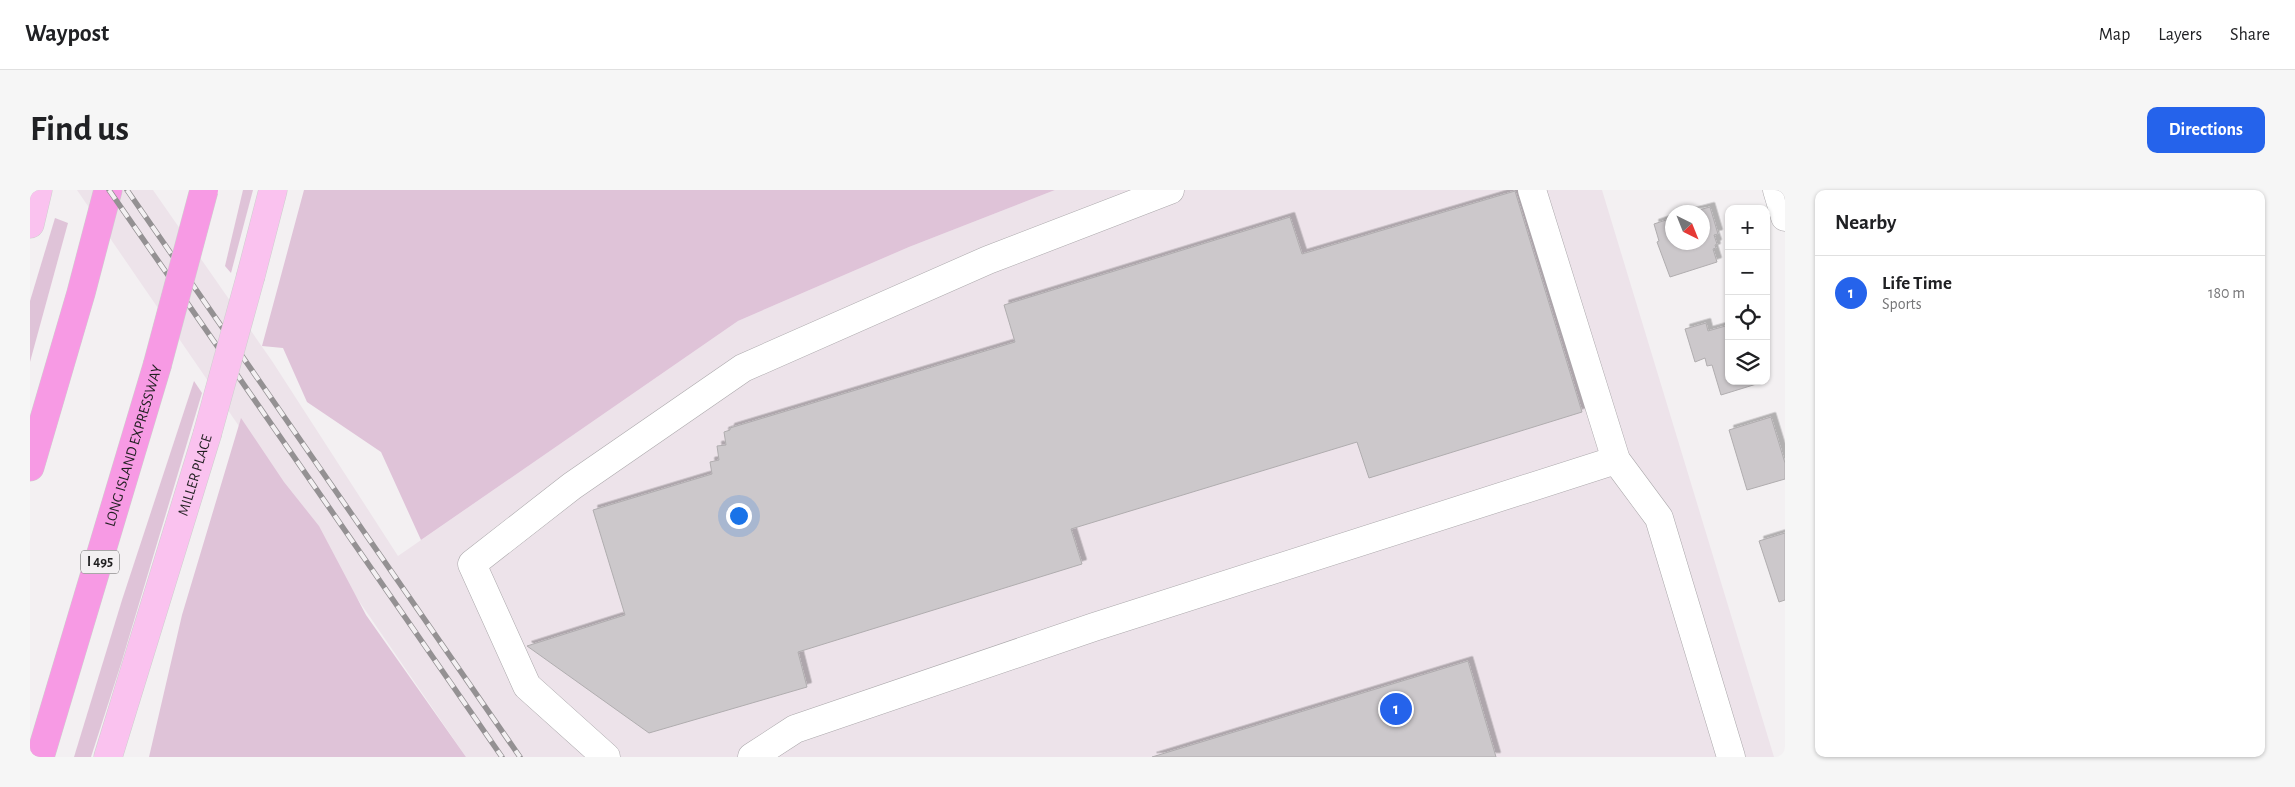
<!DOCTYPE html>
<meta charset="utf-8">
<style>
body{margin:0;font-family:"Alegreya Sans",sans-serif;background:#f6f6f6;color:#202124}
.controls{position:absolute;right:15px;top:15px;display:grid;overflow:hidden;border-radius:10px;box-shadow:0 1px 4px #0004}
.controls button{width:45px;height:45px;display:grid;place-items:center;padding:0;border:0;border-bottom:1px solid #e0e0e0;background:#fff;color:#202124;font:25px sans-serif}
.compass{position:absolute;left:1635px;top:15px;width:45px;height:45px;border-radius:50%;background:#fff;box-shadow:0 1px 4px #0004;rotate:137deg}
.you{position:absolute;left:708px;top:325px;width:18px;height:18px;margin:-12px;border:4px solid #fff;border-radius:50%;background:#1a73e8;box-shadow:0 0 0 8px #1a73e833}
.badge{display:grid;place-items:center;width:32px;height:32px;border-radius:50%;background:#2563eb;color:#fff;font-size:16px;font-weight:700}
.pin{position:absolute;translate:-50% -50%;border:2px solid #fff;box-shadow:0 1px 5px #0006}
.list{margin:0;padding:0;list-style:none}
h2{display:flex;justify-content:space-between;align-items:center;height:65px;margin:0;padding:0 20px;font-size:21px}
h2 small{font-size:16px;font-weight:400;color:#757577}
.list li{display:grid;grid-template-columns:32px 1fr auto;gap:15px;align-items:center;box-sizing:border-box;height:75px;padding:0 20px;border-top:1px solid #e0e0e0}
.list b{display:block;font-size:19px;white-space:nowrap}
.list p{margin:0;font-size:16px;white-space:nowrap;color:#757577}
.list em{font-size:16px;font-style:normal;color:#757577}
.icon{flex:none;width:28px;height:28px;fill:none;stroke:currentColor;stroke-width:2;stroke-linecap:round;stroke-linejoin:round}
.map{position:relative;flex:none;width:1755px;height:567px;overflow:hidden;border-radius:10px}
header{display:flex;align-items:center;gap:30px;box-sizing:border-box;height:70px;padding:0 25px;background:#fff;border-bottom:1px solid #e0e0e0}
header strong{font-size:24px}
nav{display:flex;gap:28px;margin-inline-start:auto;font-size:18px}
.intro{display:flex;align-items:center;justify-content:space-between;box-sizing:border-box;height:120px;padding:0 30px}
h1{margin:0;font-size:35px}
.button{padding:12px 22px;border-radius:10px;background:#2563eb;color:#fff;font-size:18px;font-weight:700}
main{display:flex;gap:30px;padding:0 30px}
aside{flex:1;background:#fff;border-radius:10px;box-shadow:0 1px 4px #0004}
.map>svg:first-child{display:block}
.built{fill:#ede3ea}
.green{fill:#dfc3d8}
.building{fill:#ccc8cb;stroke:#b0adaf;filter:url(#shadow)}
.lines{fill:none;stroke-linecap:round;stroke-linejoin:round}
.minor-casing{stroke:#aba8ab;stroke-width:29}
.major-casing{stroke:#cecece;stroke-width:29}
.highway-casing{stroke:#cecece;stroke-width:29}
.minor{stroke:#fff;stroke-width:28}
.major{stroke:#fac2ef;stroke-width:28}
.highway{stroke:#f79ae4;stroke-width:28}
.rail-casing{stroke:#949193;stroke-width:5.5}
.rail{stroke:#f3f0f2;stroke-width:4;stroke-dasharray:11;stroke-linecap:butt}
.major-bridge-casing{stroke:#cecece;stroke-width:29;stroke-linecap:butt}
.highway-bridge-casing{stroke:#cecece;stroke-width:29;stroke-linecap:butt}
.major-bridge{stroke:#fac2ef;stroke-width:28}
.highway-bridge{stroke:#f79ae4;stroke-width:28}
.labels{text-anchor:middle;dominant-baseline:central;stroke-width:5;stroke-linejoin:round;paint-order:stroke}
.shield{fill:#f3f0f2;stroke:#5f5e5f;stroke-width:1}
.shield-label{font-size:14px;font-weight:bold;fill:#201f20}
.street-label{font-size:15px;fill:#201f20;stroke:#f3f0f2}
</style>
<header>
<strong>Waypost</strong>
<nav><a>Map</a><a>Layers</a><a>Share</a></nav>
</header>
<div class="intro"><h1>Find us</h1><a class="button">Directions</a></div>
<main>
<div class="map">
<svg width="1755" height="567" viewBox="0 0 1755 567">
<defs>
<filter id="shadow"><feDropShadow dx="4.5" dy="-4.5" stdDeviation="0" flood-color="#0004"/></filter>
</defs>
<rect width="100%" height="100%" fill="#f3f0f2"/>
<!-- built -->
<path class="built" d="M 47,0 L 123,0 L 242,171 L 368,366 L 708,131 L 879,57 L 1025,0 L 1572,0 L 1744,567 L 436,567 Z"/>
<!-- green -->
<g class="green">
<path d="M 213,0 L 223,0 L 201,83 L 195,76 Z"/>
<path d="M 274,0 L 1025,0 L 879,57 L 708,131 L 391,350 L 351,262 L 277,212 L 253,158 L 232,156 Z"/>
<path d="M 25,28 L 38,33 L 0,172 L 0,111 Z"/>
<path d="M 164,191 L 172,203 L 91,474 L 61,567 L 44,567 L 92,410 Z"/>
<path d="M 211,228 L 254,292 L 289,336 L 336,425 L 436,567 L 119,567 L 152,425 Z"/>
</g>
<!-- building -->
<g class="building">
<path d="M 1485,1 L 1552,222 L 1339,288 L 1327,252 L 1041,339 L 1052,374 L 768,462 L 777,497 L 619,543 L 497,456 L 595,425 L 563,320 L 682,284 L 680,272 L 689,270 L 687,256 L 696,255 L 694,242 L 700,240 L 700,238 L 985,152 L 974,115 L 1260,27 L 1272,64 Z"/>
<path d="M 1680,17 L 1688,44 L 1684,45 L 1687,54 L 1685,55 L 1686,58 L 1683,59 L 1687,72 L 1640,87 L 1627,52 L 1629,51 L 1624,34 L 1642,28 L 1642,52 L 1672,52 L 1672,22 L 1661,22 Z"/>
<path d="M 1676,133 L 1678,141 L 1699,135 L 1699,191 L 1733,192 L 1691,205 L 1682,175 L 1677,176 L 1675,168 L 1665,172 L 1655,139 Z"/>
<path d="M 1741,227 L 1755,273 L 1755,289 L 1717,300 L 1699,240 Z"/>
<path d="M 1755,343 L 1755,410 L 1749,412 L 1729,351 Z"/>
<path d="M 1438,471 L 1466,567 L 1122,567 Z"/>
</g>
<g class="lines">
<!-- minor casing -->
<g class="minor-casing">
<g id="minor">
<path d="M 1502,0 L 1586,270 L 1629,328 L 1701,567"/>
<path d="M 1747,0 L 1755,27"/>
<path d="M 576,567 L 497,496 L 442,374 L 542,296 L 713,178 L 958,70 L 1140,0"/>
<path d="M 722,567 L 765,539 L 1064,437 L 1586,270"/>
</g>
</g>
<!-- major casing -->
<g class="major-casing">
<g id="major">
<path d="M 0,34 L 8,0"/>
<path d="M 221,85 L 243,0"/>
<path id="s1" d="M 78,567 L 177,245"/>
</g>
</g>
<!-- highway casing -->
<g class="highway-casing">
<g id="highway">
<path d="M 0,277 L 51,103 L 78,0"/>
<path id="s2" d="M 10,567 L 127,176"/>
</g>
</g>
<!-- minor -->
<use href="#minor" class="minor"/>
<!-- major -->
<use href="#major" class="major"/>
<!-- highway -->
<use href="#highway" class="highway"/>
<!-- rail casing -->
<g class="rail-casing">
<g id="rail">
<path d="M 79,0 L 472,567"/>
<path d="M 97,0 L 490,567"/>
</g>
</g>
<!-- rail -->
<use href="#rail" class="rail"/>
<!-- major-bridge casing -->
<g class="major-bridge-casing">
<path id="major-bridge" d="M 177,245 L 221,85"/>
</g>
<!-- highway-bridge casing -->
<g class="highway-bridge-casing">
<path id="highway-bridge" d="M 127,176 L 174,0"/>
</g>
<!-- major-bridge -->
<use href="#major-bridge" class="major-bridge"/>
<!-- highway-bridge -->
<use href="#highway-bridge" class="highway-bridge"/>
</g>
<g class="labels">
<!-- shield labels -->
<rect class="shield" x="51" y="360.5" width="38" height="23" rx="4"/>
<g class="shield-label">
<text x="70" y="372">I 495</text>
</g>
<!-- street labels -->
<g class="street-label">
<text stroke="none"><textPath href="#s2" startOffset="325">LONG ISLAND EXPRESSWAY</textPath></text>
<text stroke="none"><textPath href="#s1" startOffset="295">MILLER PLACE</textPath></text>
</g>
</g>
</svg>
<div class="controls">
<button>+</button>
<button>−</button>
<button><svg class="icon" aria-label="locate" viewBox="0 0 24 24"><circle cx="12" cy="12" r="6"/><path d="M12 2v4M12 18v4M2 12h4M18 12h4"/></svg></button>
<button><svg class="icon" aria-label="layers" viewBox="0 0 24 24"><path d="M12 4l9 5-9 5-9-5zM3 14l9 5 9-5"/></svg></button>
</div>
<svg class="compass" viewBox="-18 -18 36 36"><path d="M0-13l5 13h-10z" fill="#e53935"/><path d="M0 13l5-13h-10z" fill="#757577"/></svg>
<div class="you"></div>
<div class="pin badge" style="left:1366px;top:519px">1</div>
</div>
<aside>
<h2>Nearby<small></small></h2>
<ul class="list">
<li><span class="badge">1</span><div><b>Life Time</b><p>Sports</p></div><em>180 m</em></li>
</ul>
</aside>
</main>
